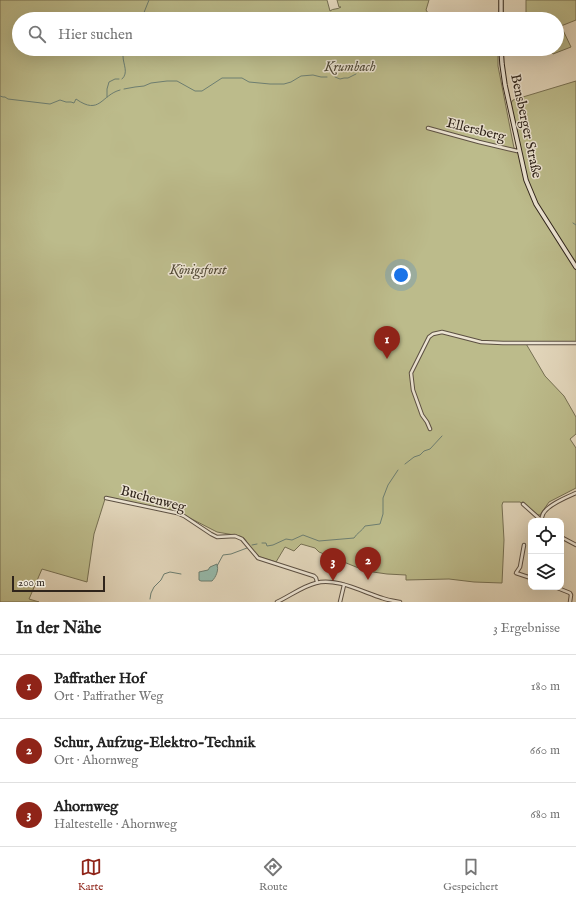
<!DOCTYPE html>
<html lang="de">
<meta charset="utf-8">
<style>
body{margin:0;font-family:"IM FELL English",serif;background:#f2f2f2;color:#222}
.controls{position:absolute;right:12px;bottom:12px;display:grid;overflow:hidden;border-radius:8px;box-shadow:0 4px 16px #0002}
.controls button{width:36px;height:36px;display:grid;place-items:center;padding:0;border:0;border-bottom:1px solid #e0e0e0;background:#fff;color:#222;font:20px sans-serif}
.scale{position:absolute;left:12px;bottom:10px;width:93px;box-sizing:border-box;padding-left:4px;border:2px solid #2f241b;border-top:0;font-size:11px;line-height:14px;white-space:nowrap;color:#2f241b;-webkit-text-stroke:3px #ece4d3;paint-order:stroke}
.you{position:absolute;left:401px;top:275px;width:14px;height:14px;margin:-10px;border:3px solid #fff;border-radius:50%;background:#1a73e8;box-shadow:0 0 0 6px #1a73e833}
.badge{display:grid;place-items:center;width:26px;height:26px;border-radius:50%;background:#8f2418;color:#fff;font-size:13px;font-weight:700}
.pin{position:absolute;translate:-50% -33px;filter:drop-shadow(0 1px 2px #0008)}
.pin::after{content:'';position:absolute;top:21px;width:14px;height:12px;background:inherit;clip-path:polygon(0 0,100% 0,50% 100%)}
.list{margin:0;padding:0;list-style:none}
h2{display:flex;justify-content:space-between;align-items:center;height:52px;margin:0;padding:0 16px;font-size:17px}
h2 small{font-size:13px;font-weight:400;color:#767676}
.list li{display:grid;grid-template-columns:26px 1fr auto;gap:12px;align-items:center;box-sizing:border-box;height:64px;padding:0 16px;border-top:1px solid #e0e0e0}
.list b{display:block;font-size:15px;white-space:nowrap}
.list p{margin:0;font-size:13px;white-space:nowrap;color:#767676}
.list em{font-size:13px;font-style:normal;color:#767676}
.icon{flex:none;width:22px;height:22px;fill:none;stroke:currentColor;stroke-width:2;stroke-linecap:round;stroke-linejoin:round}
.map{position:relative;flex:none;width:576px;height:602px;overflow:hidden}
.search{position:absolute;background:#fff;box-shadow:0 4px 16px #0002;left:12px;right:12px;top:12px;height:44px;display:flex;align-items:center;gap:10px;box-sizing:border-box;padding:0 14px;border-radius:22px;color:#767676;font-size:15px}
.sheet{height:244px;background:#fff}
nav{display:flex;justify-content:space-around;align-items:center;box-sizing:border-box;height:56px;border-top:1px solid #e0e0e0;background:#fff;font-size:11px;color:#767676}
nav a{display:grid;justify-items:center;gap:2px}
nav .on{color:#8f2418}
.map>svg:first-child{display:block}
.green{fill:#bcbb8b;stroke:#767053}
.water{fill:#96baab;stroke:#6d7e71}
.lines{fill:none;stroke-linecap:round;stroke-linejoin:round}
.stream{stroke:#6d7e71;stroke-width:1}
.minor-casing{stroke:#5c5043;stroke-width:4.5}
.secondary-casing{stroke:#2f241b;stroke-width:5.5}
.minor{stroke:#ece4d3;stroke-width:2.5}
.secondary{stroke:#ece4d3;stroke-width:3.5}
.labels{text-anchor:middle;dominant-baseline:central;stroke-width:3;stroke-linejoin:round;paint-order:stroke}
.park-label{font-size:14px;font-style:italic;fill:#524a37;stroke:#ece4d3}
.street-label{font-size:14px;fill:#2f241b;stroke:#ece4d3}
</style>
<div class="map">
<svg width="576" height="602" viewBox="0 0 576 602">
<rect width="100%" height="100%" fill="#e2d6bb"/>
<filter id="stains"><feTurbulence type="fractalNoise" baseFrequency=".005" numOctaves="4"/><feColorMatrix values="0 0 0 0 .2 0 0 0 0 .09 0 0 0 0 .02 0 0 0 .5 -.17"/></filter>
<radialGradient id="worn" r=".72"><stop offset=".6" stop-color="#630" stop-opacity="0"/><stop offset="1" stop-color="#630" stop-opacity=".3"/></radialGradient>
<!-- green -->
<g class="green">
<path d="M 0,0 L 327,0 L 330,11 C 333,8 337,10 341,7 L 339,7 L 337,0 L 429,0 L 426,10 L 430,16 L 433,19 L 19,19 L 19,49 L 498,49 L 498,66 L 514,148 L 520,150 L 511,103 L 513,100 L 576,81 L 576,342 L 525,342 L 545,376 L 564,396 L 576,417 L 576,434 L 570,439 L 576,448 L 576,488 L 549,502 L 540,515 L 538,515 L 520,502 L 503,502 L 502,505 L 504,540 L 502,583 L 474,582 L 449,579 L 406,580 L 406,575 L 387,574 L 366,571 L 319,552 L 315,548 L 301,544 L 294,551 L 285,547 L 276,562 L 260,557 L 252,549 L 244,538 L 240,536 L 217,532 L 184,515 L 105,499 L 94,534 L 87,582 L 42,569 L 29,599 L 39,602 L 0,602 Z"/>
<path d="M 526,0 L 576,0 L 576,20 L 561,26 L 571,47 L 553,54 L 551,51 L 546,53 L 545,49 L 557,49 L 557,19 L 503,19 L 503,14 L 526,13 Z"/>
</g>
<!-- water -->
<path class="water" d="M 217,564 C 219,570 216,577 212,581 L 201,581 L 199,580 L 199,572 L 208,570 L 210,567 Z"/>
<g class="lines">
<!-- stream -->
<g class="stream">
<path d="M 137,19 L 139,16 L 143,15 L 149,0"/>
<path d="M 335,77 L 340,79 L 344,78 L 348,78 L 356,74"/>
<path d="M 122,79 C 129,73 123,64 123,56 C 124,54 124,51 124,49"/>
<path d="M 124,89 L 135,87 L 144,86 L 151,83 L 167,81 L 177,81 L 195,91 L 202,91 L 222,78 L 242,78 L 249,82 L 270,84 L 284,84 L 291,82 L 301,76 L 313,75 L 321,77 L 327,77"/>
<path d="M 0,96 L 3,97 L 5,97 L 8,99 L 50,104 L 60,100 L 66,102 L 71,102 L 74,103 L 76,99 C 100,116 101,95 120,90"/>
<path d="M 107,97 L 107,89 L 109,82 L 115,79 L 119,79"/>
<path d="M 573,223 L 576,225"/>
<path d="M 405,464 L 414,457 L 420,455 L 424,451 L 430,449 L 442,436"/>
<path d="M 262,543 L 266,543 L 267,546 L 273,545 L 286,539 L 292,540 L 303,535 L 319,541 L 354,538 C 357,533 362,531 365,526 L 380,524 L 383,514 L 383,498 L 388,485 L 398,470"/>
<path d="M 252,545 L 257,544"/>
<path d="M 217,566 L 223,555 L 231,554 L 247,548"/>
<path d="M 150,599 L 151,593 L 154,587 L 161,580 L 164,574 L 170,572 L 181,574"/>
</g>
<!-- minor casing -->
<g class="minor-casing">
<g id="minor">
<path d="M 428,128 L 479,142 L 517,151 L 519,150"/>
<path d="M 430,429 L 427,422 L 422,415 L 413,390 L 411,373 L 429,337 L 433,334 L 442,332 L 481,342 L 503,343 L 576,343"/>
<path d="M 106,498 L 177,513 L 184,516 L 211,534 L 217,537 L 235,536 L 242,539 L 258,558 L 314,576 L 316,578 L 317,582"/>
<path d="M 523,504 L 542,521"/>
<path d="M 541,520 C 541,520 543,514 543,514 C 547,505 567,497 576,493"/>
<path d="M 561,537 L 576,545"/>
<path d="M 524,545 L 520,567 L 516,573 L 531,578"/>
<path d="M 555,587 L 570,593 L 571,595 L 570,602"/>
<path d="M 277,602 C 290,596 303,586 316,583 C 335,577 363,592 382,598 C 387,600 394,601 400,602"/>
<path d="M 340,602 L 344,585"/>
</g>
</g>
<!-- secondary casing -->
<g class="secondary-casing">
<g id="secondary">
<path d="M 501,0 L 501,19"/>
<path d="M 501,49 L 502,64 L 505,85 L 526,180 L 536,204 L 576,267"/>
</g>
</g>
<!-- minor -->
<use href="#minor" class="minor"/>
<!-- secondary -->
<use href="#secondary" class="secondary"/>
</g>
<g class="labels">
<!-- park labels -->
<g class="park-label">
<text x="350" y="67">Krumbach</text>
<text x="198" y="270">Königsforst</text>
</g>
<!-- street labels -->
<g class="street-label">
<text transform="translate(526 126) rotate(78)">Bensberger Straße</text>
<text transform="translate(476 130) rotate(14)">Ellersberg</text>
<text transform="translate(153 499) rotate(15)">Buchenweg</text>
</g>
</g>
<rect width="100%" height="100%" filter="url(#stains)"/>
<rect width="100%" height="100%" fill="url(#worn)"/>
</svg>
<div class="controls">
<button><svg class="icon" aria-label="locate" viewBox="0 0 24 24"><circle cx="12" cy="12" r="6"/><path d="M12 2v4M12 18v4M2 12h4M18 12h4"/></svg></button>
<button><svg class="icon" aria-label="layers" viewBox="0 0 24 24"><path d="M12 4l9 5-9 5-9-5zM3 14l9 5 9-5"/></svg></button>
</div>
<div class="scale">200 m</div>
<div class="you"></div>
<div class="pin badge" style="left:387px;top:359px">1</div>
<div class="pin badge" style="left:368px;top:580px">2</div>
<div class="pin badge" style="left:333px;top:581px">3</div>
<div class="search"><svg class="icon" aria-label="search" viewBox="0 0 24 24"><circle cx="10" cy="10" r="6"/><path d="M15 15l6 6"/></svg>Hier suchen</div>
</div>
<section class="sheet">
<h2>In der Nähe<small>3 Ergebnisse</small></h2>
<ul class="list">
<li><span class="badge">1</span><div><b>Paffrather Hof</b><p>Ort · Paffrather Weg</p></div><em>180 m</em></li>
<li><span class="badge">2</span><div><b>Schur, Aufzug-Elektro-Technik</b><p>Ort · Ahornweg</p></div><em>660 m</em></li>
<li><span class="badge">3</span><div><b>Ahornweg</b><p>Haltestelle · Ahornweg</p></div><em>680 m</em></li>
</ul>
</section>
<nav>
<a class="on"><svg class="icon" aria-label="map" viewBox="0 0 24 24"><path d="M3 6l6-2 6 2 6-2v14l-6 2-6-2-6 2zM9 4v14M15 6v14"/></svg>Karte</a>
<a><svg class="icon" aria-label="directions" viewBox="0 0 24 24"><path d="M12 3l9 9-9 9-9-9zM9 14v-3h6M13 9l2 2-2 2"/></svg>Route</a>
<a><svg class="icon" aria-label="saved" viewBox="0 0 24 24"><path d="M7 4h10v16l-5-4-5 4z"/></svg>Gespeichert</a>
</nav>
